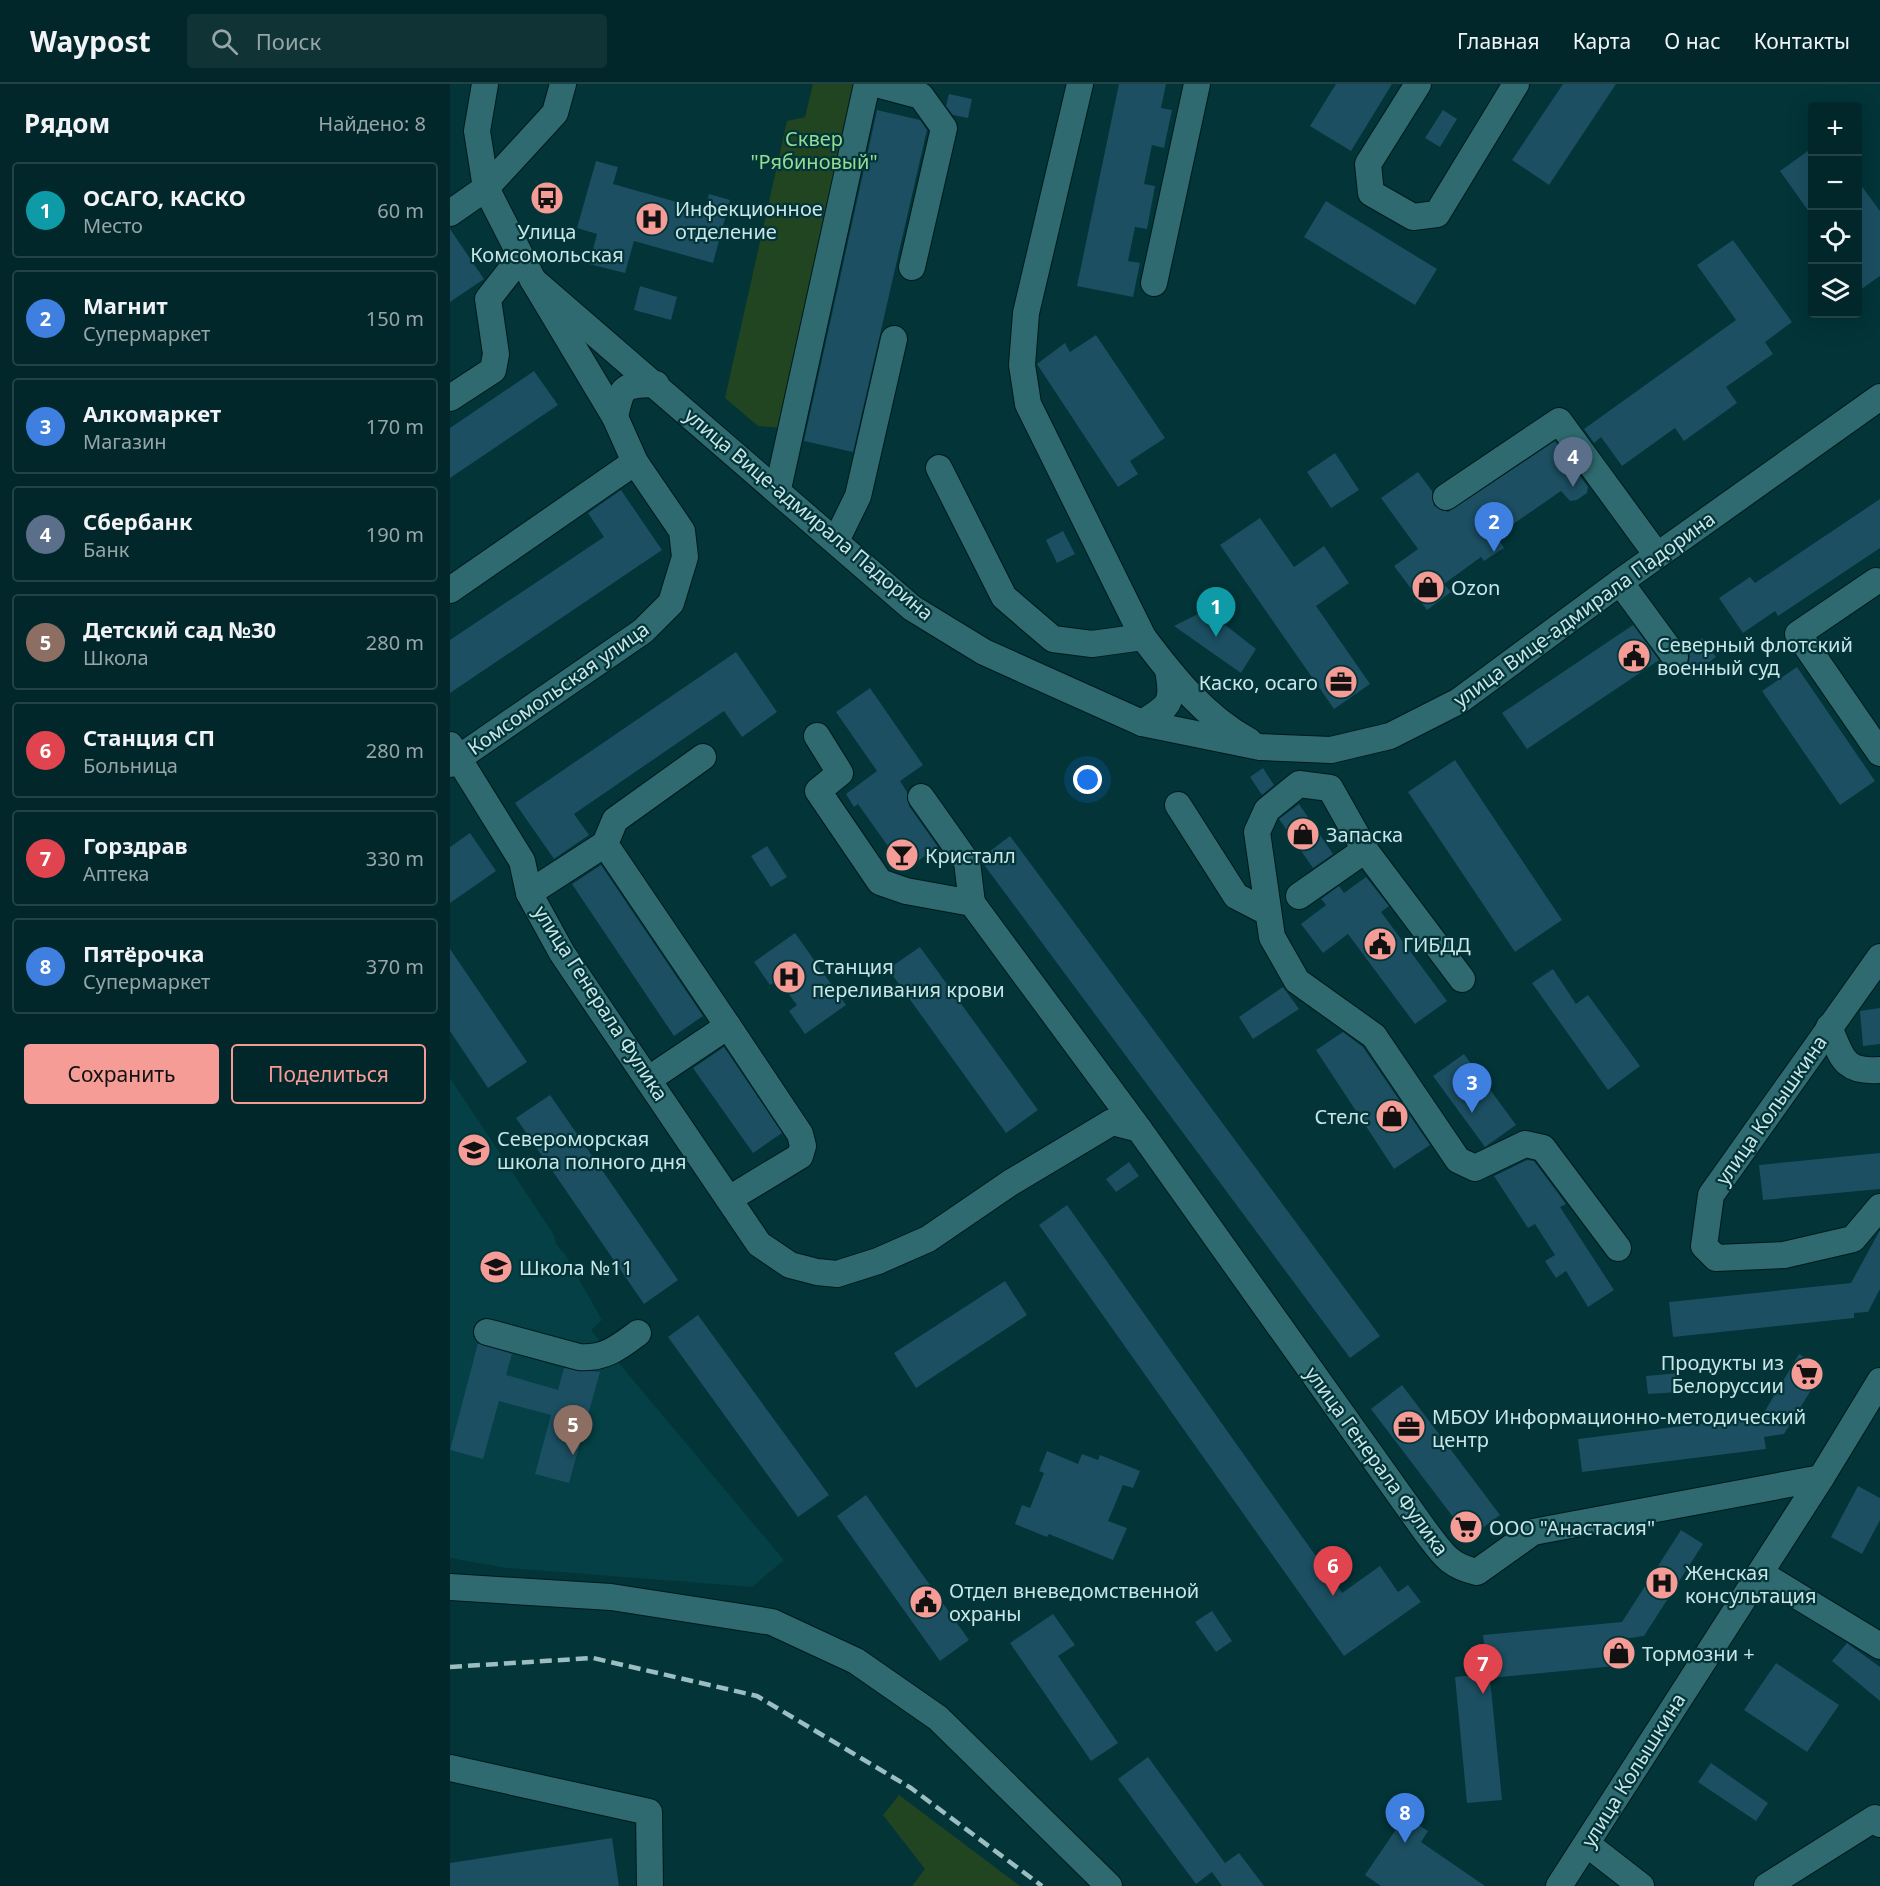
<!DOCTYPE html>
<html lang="ru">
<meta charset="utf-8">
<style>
body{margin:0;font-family:"Noto Sans",sans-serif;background:#103336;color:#f1f3f6}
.controls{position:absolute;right:18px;top:18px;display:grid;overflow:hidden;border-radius:6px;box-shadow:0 6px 24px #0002}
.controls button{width:54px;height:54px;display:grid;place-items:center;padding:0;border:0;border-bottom:2px solid #234447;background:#02272a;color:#f1f3f6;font:30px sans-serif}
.you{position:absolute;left:638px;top:696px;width:21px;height:21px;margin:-15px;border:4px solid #fff;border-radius:50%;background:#1a73e8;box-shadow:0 0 0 9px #1a73e833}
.badge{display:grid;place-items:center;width:39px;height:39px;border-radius:50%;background:#f59c96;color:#fff;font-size:20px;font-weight:700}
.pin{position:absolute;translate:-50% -50px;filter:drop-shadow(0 2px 3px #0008)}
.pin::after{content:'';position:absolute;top:32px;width:21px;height:18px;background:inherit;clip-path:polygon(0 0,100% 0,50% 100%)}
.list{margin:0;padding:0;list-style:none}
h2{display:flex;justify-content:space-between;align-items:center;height:78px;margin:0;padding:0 24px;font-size:26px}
h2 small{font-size:20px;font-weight:400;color:#96a5a8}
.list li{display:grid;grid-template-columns:39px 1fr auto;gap:18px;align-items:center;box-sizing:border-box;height:96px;margin:0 12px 12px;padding:0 12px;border:2px solid #234447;border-radius:6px}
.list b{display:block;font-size:22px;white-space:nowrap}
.list p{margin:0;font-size:20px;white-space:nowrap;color:#96a5a8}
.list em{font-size:20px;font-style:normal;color:#96a5a8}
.actions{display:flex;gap:12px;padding:18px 24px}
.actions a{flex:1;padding:14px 0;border:2px solid #f59c96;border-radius:6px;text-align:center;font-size:21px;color:#f59c96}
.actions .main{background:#f59c96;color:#111}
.icon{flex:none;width:33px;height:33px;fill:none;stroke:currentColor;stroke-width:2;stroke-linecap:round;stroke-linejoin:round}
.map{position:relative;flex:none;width:1430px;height:1802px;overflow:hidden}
header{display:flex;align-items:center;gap:36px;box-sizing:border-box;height:84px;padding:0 30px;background:#02272a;border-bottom:2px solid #234447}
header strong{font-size:28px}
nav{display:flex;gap:33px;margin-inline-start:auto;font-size:21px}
.search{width:420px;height:54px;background:#103336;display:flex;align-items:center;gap:15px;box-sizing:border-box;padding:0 21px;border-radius:6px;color:#96a5a8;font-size:22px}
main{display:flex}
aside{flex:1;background:#02272a}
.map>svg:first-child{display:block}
.built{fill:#044045}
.green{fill:#214521}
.building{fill:#1b4f61}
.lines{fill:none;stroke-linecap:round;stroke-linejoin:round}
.minor-casing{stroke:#001a1d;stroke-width:28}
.minor{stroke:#2e6a6f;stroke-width:26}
.rail{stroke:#9dbec1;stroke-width:4.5;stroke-dasharray:12 6;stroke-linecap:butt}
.labels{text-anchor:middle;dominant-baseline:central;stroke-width:4.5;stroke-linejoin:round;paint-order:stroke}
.park-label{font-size:20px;fill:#93dc92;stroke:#023438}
.poi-label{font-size:20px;fill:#c8e5e8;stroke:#023438;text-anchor:start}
.street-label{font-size:20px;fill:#c8e5e8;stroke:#023438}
</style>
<header>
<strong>Waypost</strong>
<div class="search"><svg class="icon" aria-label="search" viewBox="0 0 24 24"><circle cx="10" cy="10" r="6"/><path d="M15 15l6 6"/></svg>Поиск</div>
<nav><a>Главная</a><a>Карта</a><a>О нас</a><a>Контакты</a></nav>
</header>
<main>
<aside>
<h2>Рядом<small>Найдено: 8</small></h2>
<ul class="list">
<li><span class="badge" style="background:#0f9aa8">1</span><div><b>ОСАГО, КАСКО</b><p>Место</p></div><em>60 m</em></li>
<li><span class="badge" style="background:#3f7fe0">2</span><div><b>Магнит</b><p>Супермаркет</p></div><em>150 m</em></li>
<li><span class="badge" style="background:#3f7fe0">3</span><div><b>Алкомаркет</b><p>Магазин</p></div><em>170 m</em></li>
<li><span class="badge" style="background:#5c6f8a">4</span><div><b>Сбербанк</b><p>Банк</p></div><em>190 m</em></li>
<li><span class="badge" style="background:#8d6e63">5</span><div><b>Детский сад №30</b><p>Школа</p></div><em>280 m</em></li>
<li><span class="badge" style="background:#e0444e">6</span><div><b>Станция СП</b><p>Больница</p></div><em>280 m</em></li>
<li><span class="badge" style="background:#e0444e">7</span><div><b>Горздрав</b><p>Аптека</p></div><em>330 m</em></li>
<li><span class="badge" style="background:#3f7fe0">8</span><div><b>Пятёрочка</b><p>Супермаркет</p></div><em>370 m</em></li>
</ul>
<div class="actions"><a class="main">Сохранить</a><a>Поделиться</a></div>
</aside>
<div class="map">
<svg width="1430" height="1802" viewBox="0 0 1430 1802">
<rect width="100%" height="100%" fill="#023438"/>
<!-- built -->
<path class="built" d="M 0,994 L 104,1151 L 106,1160 L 115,1170 L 152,1236 L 141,1246 L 334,1476 L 302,1503 L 57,1484 L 0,1474 Z"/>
<!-- green -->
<g class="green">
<path d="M 363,0 L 412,0 L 333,344 L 308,342 L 275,314 L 337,37 L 355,33 Z"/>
<path d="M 449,1711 L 570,1802 L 462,1802 L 475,1785 L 433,1731 Z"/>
</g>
<!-- building -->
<g class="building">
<path d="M 669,0 L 716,0 L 711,24 L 722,26 L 714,64 L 702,61 L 694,100 L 705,102 L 697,145 L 685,143 L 678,177 L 690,179 L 683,213 L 627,202 Z"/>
<path d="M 886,0 L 942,0 L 901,67 L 860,42 Z"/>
<path d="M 1113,0 L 1166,0 L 1099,101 L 1062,76 Z"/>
<path d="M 499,10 L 522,15 L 518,34 L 503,31 L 496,22 Z"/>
<path d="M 427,26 L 470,36 L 477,46 L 403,368 L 354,357 Z"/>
<path d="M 993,26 L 1007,35 L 990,63 L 975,54 Z"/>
<path d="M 1362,64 L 1362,132 L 1330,87 Z"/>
<path d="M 146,77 L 168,83 L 163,100 L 255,126 L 259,110 L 280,116 L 263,179 L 184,157 L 175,189 L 139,180 L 147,150 L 127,144 Z"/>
<path d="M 1407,96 L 1430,127 L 1430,192 L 1407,208 Z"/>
<path d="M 876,117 L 987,185 L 965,221 L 854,153 Z"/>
<path d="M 0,145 L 34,195 L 0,218 Z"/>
<path d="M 1283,156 L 1342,238 L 1315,258 L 1323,270 L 1276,303 L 1287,319 L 1234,357 L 1225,344 L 1172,382 L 1151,353 L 1144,359 L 1134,345 L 1286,236 L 1247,181 Z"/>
<path d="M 190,202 L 227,213 L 221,236 L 184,226 Z"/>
<path d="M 646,251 L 715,354 L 680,377 L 688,390 L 668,403 L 587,280 L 615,259 L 620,268 Z"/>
<path d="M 84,287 L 108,321 L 0,394 L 0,344 Z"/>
<path d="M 1105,357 L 1138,403 L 1137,409 L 1127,416 L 1120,417 L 1111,407 L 1046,452 L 1054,464 L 1034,477 L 1031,473 L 994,500 L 1001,508 L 977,526 L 944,482 L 968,465 L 931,414 L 968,388 L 982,407 L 984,422 L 998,428 Z"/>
<path d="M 885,369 L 909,406 L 881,424 L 857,388 Z"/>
<path d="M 171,406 L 212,466 L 0,609 L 0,556 L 154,453 L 138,429 Z"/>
<path d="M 1430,415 L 1430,464 L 1328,532 L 1325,527 L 1293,549 L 1269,514 L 1300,493 L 1305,499 Z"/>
<path d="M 810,434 L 844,483 L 874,462 L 899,499 L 866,522 L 920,600 L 884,625 L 770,461 Z"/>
<path d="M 613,447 L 625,470 L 607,479 L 596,456 Z"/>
<path d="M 756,526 L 806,565 L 791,589 L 724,542 Z"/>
<path d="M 1183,541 L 1209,576 L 1077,665 L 1052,629 Z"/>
<path d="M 1252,554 L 1266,573 L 1244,589 L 1238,580 L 1240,572 L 1238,565 Z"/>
<path d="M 286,568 L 327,628 L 292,653 L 274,627 L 124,730 L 139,751 L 104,775 L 65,719 Z"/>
<path d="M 1347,583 L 1425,697 L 1390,721 L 1312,607 Z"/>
<path d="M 420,604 L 473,681 L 450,697 L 457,708 L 459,722 L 488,763 L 455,786 L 408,720 L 404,723 L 396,710 L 427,687 L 386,628 Z"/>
<path d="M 1005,676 L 1112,836 L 1065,868 L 958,708 Z"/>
<path d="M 813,684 L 824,701 L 812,711 L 800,693 Z"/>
<path d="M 849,720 L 883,770 L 863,784 L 829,735 Z"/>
<path d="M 20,749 L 46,787 L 0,819 L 0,763 Z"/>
<path d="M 560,752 L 930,1252 L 900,1274 L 532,778 L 531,774 Z"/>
<path d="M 317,762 L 337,793 L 321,803 L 301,772 Z"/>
<path d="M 151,781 L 253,932 L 224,952 L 122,800 Z"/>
<path d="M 916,793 L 939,822 L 931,828 L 997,917 L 965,940 L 898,850 L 873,869 L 851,840 L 876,821 L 871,815 L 889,802 L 894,809 Z"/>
<path d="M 345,849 L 396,921 L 355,950 L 339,927 L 347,921 L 328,896 L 320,901 L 304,878 Z"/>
<path d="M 470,863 L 588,1026 L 556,1049 L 438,885 Z"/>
<path d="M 0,865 L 77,978 L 38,1004 L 0,947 Z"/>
<path d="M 1103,885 L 1126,920 L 1138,911 L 1190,982 L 1158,1006 L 1082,899 Z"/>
<path d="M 833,903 L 849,925 L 803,955 L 789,933 Z"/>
<path d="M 1430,924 L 1430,960 L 1413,962 L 1410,927 Z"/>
<path d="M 893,948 L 913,963 L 980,1061 L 944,1085 L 866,966 Z"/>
<path d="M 274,963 L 332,1049 L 303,1069 L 243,984 Z"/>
<path d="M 1014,970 L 1066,1041 L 1035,1063 L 983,992 Z"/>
<path d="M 100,1011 L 228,1196 L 194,1220 L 66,1034 Z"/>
<path d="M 1430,1069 L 1430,1105 L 1313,1116 L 1309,1081 Z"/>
<path d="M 1077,1076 L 1084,1077 L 1116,1120 L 1110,1123 L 1164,1206 L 1138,1223 L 1116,1187 L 1106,1194 L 1095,1177 L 1105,1171 L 1085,1140 L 1078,1144 L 1044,1092 Z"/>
<path d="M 679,1078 L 689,1092 L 666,1108 L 656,1095 Z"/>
<path d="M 617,1121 L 892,1509 L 930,1482 L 948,1508 L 958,1501 L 971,1518 L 894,1572 L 589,1141 Z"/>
<path d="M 1430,1146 L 1430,1205 L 1418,1228 L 1404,1229 L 1404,1234 L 1223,1253 L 1219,1218 L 1401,1199 Z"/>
<path d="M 555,1197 L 577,1231 L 466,1304 L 444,1269 Z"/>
<path d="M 248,1231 L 379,1411 L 348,1433 L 218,1253 Z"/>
<path d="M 28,1259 L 62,1270 L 56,1291 L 108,1306 L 114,1284 L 150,1288 L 119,1399 L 85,1390 L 101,1331 L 49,1317 L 33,1375 L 0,1366 Z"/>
<path d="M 1349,1270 L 1374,1285 L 1334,1350 L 1314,1353 L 1316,1365 L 1132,1388 L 1128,1355 L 1312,1332 Z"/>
<path d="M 1229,1289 L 1230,1308 L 1198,1310 L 1196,1292 Z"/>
<path d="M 952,1301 L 1050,1431 L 1019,1454 L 921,1325 Z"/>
<path d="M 597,1367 L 628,1380 L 632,1370 L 648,1376 L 650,1371 L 690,1387 L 683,1404 L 673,1401 L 658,1437 L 677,1444 L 663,1476 L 599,1450 L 597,1453 L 565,1440 L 572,1421 L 580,1424 L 594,1389 L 589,1387 Z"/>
<path d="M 1408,1402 L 1430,1414 L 1430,1436 L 1412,1470 L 1381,1453 Z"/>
<path d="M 416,1411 L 519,1556 L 490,1577 L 387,1432 Z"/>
<path d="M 1231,1446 L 1253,1460 L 1194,1552 L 1173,1555 L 1176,1581 L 1040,1594 L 1052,1716 L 1017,1719 L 1005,1593 L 1037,1590 L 1033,1551 L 1172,1538 Z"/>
<path d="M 762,1527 L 782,1557 L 766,1568 L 745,1538 Z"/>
<path d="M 603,1530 L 625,1561 L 608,1572 L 668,1659 L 641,1677 L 560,1559 Z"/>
<path d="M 1397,1559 L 1430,1583 L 1430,1617 L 1382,1577 Z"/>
<path d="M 1326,1579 L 1389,1621 L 1357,1668 L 1294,1626 Z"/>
<path d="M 698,1673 L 775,1779 L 789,1769 L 814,1802 L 772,1802 L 762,1788 L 746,1800 L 668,1695 Z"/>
<path d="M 1261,1679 L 1318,1719 L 1306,1737 L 1248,1698 Z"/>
<path d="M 960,1736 L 978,1747 L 971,1758 L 1035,1802 L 931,1802 L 915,1791 L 949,1741 L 955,1744 Z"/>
<path d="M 162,1754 L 169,1802 L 0,1802 L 0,1779 Z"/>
</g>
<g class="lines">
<!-- minor casing -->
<g class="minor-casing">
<g id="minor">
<path d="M 426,0 L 471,12 L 494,44 L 462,183"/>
<path d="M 630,0 L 576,229 L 572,281 L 578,320 L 693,553 C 723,593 755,633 799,657"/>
<path d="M 968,0 L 918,80 L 921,109 L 963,133 L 987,130 L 1066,0"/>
<path d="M 0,129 L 36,104 L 105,29 L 113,0"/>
<path d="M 83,196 L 462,524 L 534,568 L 692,639 L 810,663 L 881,666 L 940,652 L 1009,617 L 1170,498 L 1430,313"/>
<path d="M 704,199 L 747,0"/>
<path d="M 0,314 L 43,286 L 46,270 L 38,215 L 71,173"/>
<path d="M 165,333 C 172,301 173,301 206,300"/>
<path d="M 489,384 L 554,513 L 603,555 L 642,560 L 693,553"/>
<path d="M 328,405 L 417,0"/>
<path d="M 996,413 L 1109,337 L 1207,471"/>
<path d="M 386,457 L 408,412 L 444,255"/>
<path d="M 1426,497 L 1348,550 L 1430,669"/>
<path d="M 1170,498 L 1225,573"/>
<path d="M 0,506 L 185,378"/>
<path d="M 692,639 C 720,622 724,619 718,586"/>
<path d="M 367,652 L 390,689 L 368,707 L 430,798 L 456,807 L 522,819 L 689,1045"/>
<path d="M 0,661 L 72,777 L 79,809 L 112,869 L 309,1160 L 340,1181 L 367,1188 L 387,1190 L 428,1177 L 478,1155 L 560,1099 L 662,1038 L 689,1045 L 976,1448 C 993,1470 999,1482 1027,1488 L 1083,1448 L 1371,1394"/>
<path d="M 0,680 L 193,547 L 221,519 L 235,473 L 232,447 L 185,378 L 165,333 L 83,196 L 36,104 L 27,47 L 35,0"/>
<path d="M 471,713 L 517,778 L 522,819"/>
<path d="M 728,721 L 786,812 L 817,828"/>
<path d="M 915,766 L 880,704 L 849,700 L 817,726 L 807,748 L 822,853 L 847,897 L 924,952 L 1008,1076 L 1025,1084 L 1075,1060 L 1093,1064 L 1168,1164"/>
<path d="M 79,809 L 155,760"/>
<path d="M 849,812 L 915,766 L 1012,895"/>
<path d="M 1430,873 L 1261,1111 L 1254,1162 L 1266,1174 L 1334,1171 L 1403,1155 L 1430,1123"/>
<path d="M 278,942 L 350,1050 L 353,1062 L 350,1072 L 279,1115"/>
<path d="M 1379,943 C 1392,973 1393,989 1430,986"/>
<path d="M 199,995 L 278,942 L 155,760 L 165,736 L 253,673"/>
<path d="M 37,1248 L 129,1273 C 154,1275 168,1264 188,1249"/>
<path d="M 1310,1489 L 1430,1562"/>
<path d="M 0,1503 L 161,1513 L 322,1538 L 406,1577 L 488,1634 L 659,1802"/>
<path d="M 0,1684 L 199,1728 L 200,1802"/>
<path d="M 1137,1760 L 1191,1802"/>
<path d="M 1109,1802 L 1371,1394 L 1430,1297"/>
<path d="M 1317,1802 L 1425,1734 L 1430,1740"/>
</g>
</g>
<!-- minor -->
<use href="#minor" class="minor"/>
<!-- rail -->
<path class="rail" d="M 0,1583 L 143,1574 L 307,1612 L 461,1704 L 592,1802"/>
</g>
<!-- icons -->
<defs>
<g id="bus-disc" transform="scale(1.725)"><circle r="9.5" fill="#f59c96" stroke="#023438"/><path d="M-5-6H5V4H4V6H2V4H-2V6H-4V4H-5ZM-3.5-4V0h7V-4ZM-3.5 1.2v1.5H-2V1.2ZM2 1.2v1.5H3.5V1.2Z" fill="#111"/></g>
<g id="hospital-disc" transform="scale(1.725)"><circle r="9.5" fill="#f59c96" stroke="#023438"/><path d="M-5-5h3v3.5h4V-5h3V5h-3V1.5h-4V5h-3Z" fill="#111"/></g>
<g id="shop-disc" transform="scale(1.725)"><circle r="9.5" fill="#f59c96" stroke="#023438"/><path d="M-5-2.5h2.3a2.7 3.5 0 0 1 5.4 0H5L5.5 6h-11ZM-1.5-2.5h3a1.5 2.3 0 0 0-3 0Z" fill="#111"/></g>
<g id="civic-disc" transform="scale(1.725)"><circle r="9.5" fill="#f59c96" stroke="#023438"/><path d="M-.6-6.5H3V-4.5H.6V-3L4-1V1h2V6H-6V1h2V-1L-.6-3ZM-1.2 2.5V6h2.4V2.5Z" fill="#111"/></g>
<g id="office-disc" transform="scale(1.725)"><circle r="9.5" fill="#f59c96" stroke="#023438"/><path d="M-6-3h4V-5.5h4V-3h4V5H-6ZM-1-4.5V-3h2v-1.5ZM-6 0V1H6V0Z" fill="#111"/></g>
<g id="bar-disc" transform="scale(1.725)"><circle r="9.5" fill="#f59c96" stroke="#023438"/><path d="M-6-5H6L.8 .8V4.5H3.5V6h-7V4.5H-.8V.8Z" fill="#111"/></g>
<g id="school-disc" transform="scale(1.725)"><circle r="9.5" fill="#f59c96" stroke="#023438"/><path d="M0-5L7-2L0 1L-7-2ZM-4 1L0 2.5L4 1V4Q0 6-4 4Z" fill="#111"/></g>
<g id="supermarket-disc" transform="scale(1.725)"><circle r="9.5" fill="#f59c96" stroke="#023438"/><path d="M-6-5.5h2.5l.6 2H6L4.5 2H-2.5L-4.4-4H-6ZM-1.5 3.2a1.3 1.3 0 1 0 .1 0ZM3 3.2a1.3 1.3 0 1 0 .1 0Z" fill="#111"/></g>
</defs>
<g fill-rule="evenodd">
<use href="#bus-disc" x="97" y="114"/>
<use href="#hospital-disc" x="202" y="135"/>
<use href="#shop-disc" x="978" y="503"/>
<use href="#civic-disc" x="1184" y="572"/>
<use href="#office-disc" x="891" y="598"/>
<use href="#shop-disc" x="853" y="750"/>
<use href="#bar-disc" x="452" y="771"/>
<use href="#civic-disc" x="930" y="860"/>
<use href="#hospital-disc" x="339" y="893"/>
<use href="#shop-disc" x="942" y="1032"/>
<use href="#school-disc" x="24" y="1066"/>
<use href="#school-disc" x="46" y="1183"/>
<use href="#supermarket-disc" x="1357" y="1290"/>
<use href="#office-disc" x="959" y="1343"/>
<use href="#supermarket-disc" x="1016" y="1443"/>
<use href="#hospital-disc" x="1212" y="1499"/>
<use href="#civic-disc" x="476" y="1518"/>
<use href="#shop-disc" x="1169" y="1569"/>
</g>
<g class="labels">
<!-- park labels -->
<g class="park-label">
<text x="364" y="54">Сквер<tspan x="364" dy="23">"Рябиновый"</tspan></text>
</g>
<!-- poi labels -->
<g class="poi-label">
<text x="225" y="124">Инфекционное<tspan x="225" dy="23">отделение</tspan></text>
<text x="97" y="147" text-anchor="middle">Улица<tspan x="97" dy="23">Комсомольская</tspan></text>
<text x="1001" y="503">Ozon</text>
<text x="1207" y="560">Северный флотский<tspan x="1207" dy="23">военный суд</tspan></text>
<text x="868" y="598" text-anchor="end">Каско, осаго</text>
<text x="876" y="750">Запаска</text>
<text x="475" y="771">Кристалл</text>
<text x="953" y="860">ГИБДД</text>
<text x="362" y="882">Станция<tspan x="362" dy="23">переливания крови</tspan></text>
<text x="919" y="1032" text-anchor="end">Стелс</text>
<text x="47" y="1054">Североморская<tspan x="47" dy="23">школа полного дня</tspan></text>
<text x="69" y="1183">Школа №11</text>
<text x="1334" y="1278" text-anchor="end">Продукты из<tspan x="1334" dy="23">Белоруссии</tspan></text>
<text x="982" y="1332">МБОУ Информационно-методический<tspan x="982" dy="23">центр</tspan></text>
<text x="1039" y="1443">ООО "Анастасия"</text>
<text x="1235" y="1488">Женская<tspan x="1235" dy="23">консультация</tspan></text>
<text x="499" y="1506">Отдел вневедомственной<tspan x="499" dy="23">охраны</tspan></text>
<text x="1192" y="1569">Тормозни +</text>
</g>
<!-- street labels -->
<g class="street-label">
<text transform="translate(359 430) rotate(40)">улица Вице-адмирала Падорина</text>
<text transform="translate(1134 525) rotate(-36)">улица Вице-адмирала Падорина</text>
<text transform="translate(108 604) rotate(-35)">Комсомольская улица</text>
<text transform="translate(151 919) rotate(57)">улица Генерала Фулика</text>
<text transform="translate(1321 1026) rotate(-55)">улица Колышкина</text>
<text transform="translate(927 1377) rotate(54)">улица Генерала Фулика</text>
<text transform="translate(1183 1686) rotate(-58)">улица Колышкина</text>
</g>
</g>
</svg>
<div class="controls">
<button>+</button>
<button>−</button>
<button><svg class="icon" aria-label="locate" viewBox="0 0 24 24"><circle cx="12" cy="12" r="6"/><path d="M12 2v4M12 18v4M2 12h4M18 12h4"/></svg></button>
<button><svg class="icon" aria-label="layers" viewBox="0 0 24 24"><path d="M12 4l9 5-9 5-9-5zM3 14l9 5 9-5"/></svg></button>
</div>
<div class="you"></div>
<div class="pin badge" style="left:766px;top:553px;background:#0f9aa8">1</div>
<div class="pin badge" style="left:1044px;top:468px;background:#3f7fe0">2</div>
<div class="pin badge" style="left:1022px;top:1029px;background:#3f7fe0">3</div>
<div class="pin badge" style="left:1123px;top:403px;background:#5c6f8a">4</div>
<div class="pin badge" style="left:123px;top:1371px;background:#8d6e63">5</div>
<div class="pin badge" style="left:883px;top:1512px;background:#e0444e">6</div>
<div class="pin badge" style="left:1033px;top:1610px;background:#e0444e">7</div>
<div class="pin badge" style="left:955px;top:1759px;background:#3f7fe0">8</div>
</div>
</main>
